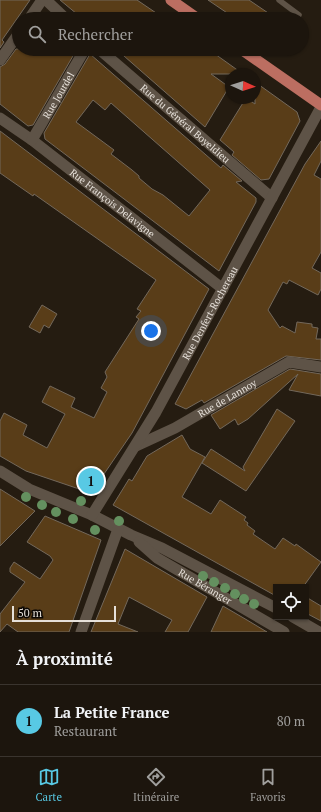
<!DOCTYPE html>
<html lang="fr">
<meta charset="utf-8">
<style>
body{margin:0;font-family:"PT Serif",serif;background:#29221b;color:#f1f3f6}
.controls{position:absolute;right:12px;bottom:12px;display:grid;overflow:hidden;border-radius:0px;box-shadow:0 1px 3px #0004}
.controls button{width:36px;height:36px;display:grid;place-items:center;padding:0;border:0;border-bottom:1px solid #3a342e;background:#1c150d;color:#f1f3f6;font:20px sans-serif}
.compass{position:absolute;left:225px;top:68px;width:36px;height:36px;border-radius:50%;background:#1c150d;box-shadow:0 1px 3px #0004;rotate:93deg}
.scale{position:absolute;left:12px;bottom:10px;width:104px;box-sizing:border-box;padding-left:4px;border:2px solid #e6e0d9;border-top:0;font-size:11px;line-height:14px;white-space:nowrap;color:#e6e0d9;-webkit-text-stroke:3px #0b0704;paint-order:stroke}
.you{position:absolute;left:151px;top:331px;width:14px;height:14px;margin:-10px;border:3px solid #fff;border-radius:50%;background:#1a73e8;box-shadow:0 0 0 6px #1a73e833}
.badge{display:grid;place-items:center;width:26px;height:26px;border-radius:50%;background:#58c9e4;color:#111;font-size:13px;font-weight:700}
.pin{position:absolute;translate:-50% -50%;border:2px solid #fff;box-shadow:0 1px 4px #0006}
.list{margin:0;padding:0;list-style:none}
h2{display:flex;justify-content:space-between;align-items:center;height:52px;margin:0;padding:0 16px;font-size:17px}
h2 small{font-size:13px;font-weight:400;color:#a09f9d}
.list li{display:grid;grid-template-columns:26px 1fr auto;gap:12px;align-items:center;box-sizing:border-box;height:72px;padding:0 16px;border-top:1px solid #3a342e}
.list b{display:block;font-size:15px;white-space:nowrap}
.list p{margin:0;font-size:13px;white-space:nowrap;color:#a09f9d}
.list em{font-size:13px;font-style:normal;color:#a09f9d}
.icon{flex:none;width:22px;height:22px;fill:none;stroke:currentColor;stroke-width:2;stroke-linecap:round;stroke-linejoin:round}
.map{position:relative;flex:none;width:321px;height:632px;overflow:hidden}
.search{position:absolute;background:#1c150d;box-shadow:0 1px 3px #0004;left:12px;right:12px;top:12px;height:44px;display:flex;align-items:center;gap:10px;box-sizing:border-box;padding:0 14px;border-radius:22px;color:#a09f9d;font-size:15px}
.sheet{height:124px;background:#1c150d}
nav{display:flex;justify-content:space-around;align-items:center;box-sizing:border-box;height:56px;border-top:1px solid #3a342e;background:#1c150d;font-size:11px;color:#a09f9d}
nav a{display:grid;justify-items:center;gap:2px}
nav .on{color:#58c9e4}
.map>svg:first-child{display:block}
.building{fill:#593d18;stroke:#73685b;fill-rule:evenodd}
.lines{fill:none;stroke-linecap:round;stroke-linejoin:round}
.service{stroke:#5e5347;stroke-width:5.5}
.minor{stroke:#5e5347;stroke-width:11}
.primary{stroke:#bc6e61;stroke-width:11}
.tree{fill:#64905f}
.labels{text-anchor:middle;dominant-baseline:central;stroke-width:3.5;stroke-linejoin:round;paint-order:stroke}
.street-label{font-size:10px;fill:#e6e0d9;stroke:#0b0704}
</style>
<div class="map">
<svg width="321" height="632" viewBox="0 0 321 632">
<rect width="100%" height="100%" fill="#251c11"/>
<!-- building -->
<g class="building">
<path d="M 0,0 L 30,0 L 2,40 L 4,42 L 0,48 Z"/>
<path d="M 60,0 L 137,0 L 165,19 L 83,19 Z"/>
<path d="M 208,0 L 249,0 L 277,19 L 236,19 Z"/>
<path d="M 16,49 L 77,49 L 33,125 L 28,126 L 0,104 L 0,67 L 5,64 Z"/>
<path d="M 116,49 L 163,49 L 165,51 L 167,49 L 208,49 L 243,74 L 211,74 L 229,87 L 205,127 Z"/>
<path d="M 90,54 L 221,168 L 223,165 L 242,181 L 236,182 L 256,198 L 256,202 L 219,271 L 45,139 L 44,133 ZM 93,100 L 105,110 L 111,103 L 210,190 L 189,216 L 163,195 L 152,189 L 139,178 L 139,176 L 132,170 L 111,154 L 114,150 L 76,122 Z"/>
<path d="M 255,82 L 297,112 L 300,121 L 269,179 L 261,180 L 232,155 L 234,152 L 220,140 L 246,98 L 255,104 Z"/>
<path d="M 0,131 L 209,289 L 132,433 L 91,493 L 26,471 L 0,456 L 0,421 L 4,413 L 27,425 L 23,435 L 47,448 L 65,414 L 42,402 L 50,386 L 75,398 L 71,407 L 94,418 L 107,392 L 101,388 L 107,377 L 105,372 L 139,319 L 136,317 L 141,311 L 137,309 L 156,280 L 34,194 L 33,196 L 0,173 Z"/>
<path d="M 321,141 L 321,161 L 314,175 L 321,179 L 321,252 L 312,268 L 321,273 L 321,289 L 318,295 L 289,280 L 287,284 L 283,282 L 268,310 L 280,328 L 282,326 L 295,333 L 297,322 L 312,324 L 312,327 L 318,328 L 316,339 L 321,339 L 321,360 L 286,356 L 204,403 L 202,400 L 186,409 L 175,404 L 305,164 Z"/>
<path d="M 42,305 L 57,314 L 49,328 L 44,325 L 40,333 L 29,327 Z"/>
<path d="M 290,369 L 321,374 L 321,396 L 289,390 L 298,374 L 248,419 L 238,425 L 235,419 L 220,429 L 211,415 Z"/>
<path d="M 277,409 L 295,421 L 246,491 L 202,463 L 211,449 L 245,471 L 243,467 Z"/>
<path d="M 182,435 L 190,449 L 205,457 L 182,497 L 211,514 L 220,500 L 246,517 L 244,520 L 248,523 L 247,525 L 255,531 L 253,534 L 275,549 L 283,538 L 295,546 L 296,544 L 321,562 L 303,587 L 276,587 L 276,596 L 113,505 L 129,479 L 132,481 L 147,456 Z"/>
<path d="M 0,489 L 35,511 L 0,546 Z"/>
<path d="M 45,516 L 101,540 L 69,632 L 18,632 L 7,624 L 0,632 L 0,614 L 25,582 L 10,572 L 10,568 L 14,562 L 40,579 L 53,560 L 50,556 L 27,542 Z"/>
<path d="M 125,549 L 207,597 L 188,632 L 165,632 L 172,620 L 129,597 L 118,624 L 138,632 L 91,632 Z"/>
<path d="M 306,597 L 321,606 L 321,621 L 306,613 Z"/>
<path d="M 223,606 L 247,620 L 267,632 L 211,632 Z"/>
</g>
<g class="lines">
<!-- service -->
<path class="service" d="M 279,0 L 299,15"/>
<!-- minor -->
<g class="minor">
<path d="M 46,0 L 66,19"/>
<path d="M 29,19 L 42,0"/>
<path id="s1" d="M 99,49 L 272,198"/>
<path d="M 0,60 L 19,33"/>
<path id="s2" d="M 0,118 L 32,140 L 223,289"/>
<path id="s3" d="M 32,140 L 85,49"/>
<path id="s4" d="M 136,446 L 175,428 L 289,362 L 321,367"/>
<path d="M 0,471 L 29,489 L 92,515 L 131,535 L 162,548 L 276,608"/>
<path id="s5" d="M 92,515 L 156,412 L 321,107"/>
<path id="s6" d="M 139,542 L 157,558 L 284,632"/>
<path d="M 293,617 L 319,632"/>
<path d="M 81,632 L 118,529"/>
</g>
<!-- primary -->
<g class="primary">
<path d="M 171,0 L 198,19"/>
<path d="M 241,49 L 321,105"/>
</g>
</g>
<!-- trees -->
<g class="tree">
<circle cx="26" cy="497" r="5"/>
<circle cx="81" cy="501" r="5"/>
<circle cx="42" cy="505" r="5"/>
<circle cx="56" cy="512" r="5"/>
<circle cx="73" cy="519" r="5"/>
<circle cx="119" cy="521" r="5"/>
<circle cx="95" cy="530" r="5"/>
<circle cx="203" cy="576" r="5"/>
<circle cx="214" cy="582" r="5"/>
<circle cx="225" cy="588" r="5"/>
<circle cx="235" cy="594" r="5"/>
<circle cx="244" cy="599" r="5"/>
<circle cx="254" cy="604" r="5"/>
</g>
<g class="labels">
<!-- street labels -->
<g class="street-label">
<text stroke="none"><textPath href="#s3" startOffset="52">Rue Jourdel</textPath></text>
<text stroke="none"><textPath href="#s1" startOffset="114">Rue du Général Boyeldieu</textPath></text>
<text stroke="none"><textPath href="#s2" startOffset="141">Rue François Delavigne</textPath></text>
<text stroke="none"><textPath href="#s5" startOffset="234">Rue Denfert-Rochereau</textPath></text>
<text stroke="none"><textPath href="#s4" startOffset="103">Rue de Lannoy</textPath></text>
<text stroke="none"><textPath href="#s6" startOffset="80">Rue Béranger</textPath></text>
</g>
</g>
</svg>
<div class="controls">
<button><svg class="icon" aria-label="locate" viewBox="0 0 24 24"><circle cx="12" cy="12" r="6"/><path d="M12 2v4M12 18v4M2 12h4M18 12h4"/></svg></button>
</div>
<svg class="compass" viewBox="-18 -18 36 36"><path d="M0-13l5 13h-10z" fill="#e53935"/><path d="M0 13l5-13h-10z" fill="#a09f9d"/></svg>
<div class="scale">50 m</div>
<div class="you"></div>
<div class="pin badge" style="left:91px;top:481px">1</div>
<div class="search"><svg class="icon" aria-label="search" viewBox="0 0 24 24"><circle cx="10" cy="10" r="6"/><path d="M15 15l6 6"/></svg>Rechercher</div>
</div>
<section class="sheet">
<h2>À proximité<small></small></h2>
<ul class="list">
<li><span class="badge">1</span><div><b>La Petite France</b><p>Restaurant</p></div><em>80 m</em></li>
</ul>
</section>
<nav>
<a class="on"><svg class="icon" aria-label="map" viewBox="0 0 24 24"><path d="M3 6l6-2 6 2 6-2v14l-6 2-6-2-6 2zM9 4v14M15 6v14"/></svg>Carte</a>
<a><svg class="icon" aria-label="directions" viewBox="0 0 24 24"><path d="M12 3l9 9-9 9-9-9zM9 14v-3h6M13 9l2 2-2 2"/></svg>Itinéraire</a>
<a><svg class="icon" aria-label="saved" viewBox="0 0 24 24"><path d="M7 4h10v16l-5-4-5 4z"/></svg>Favoris</a>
</nav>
